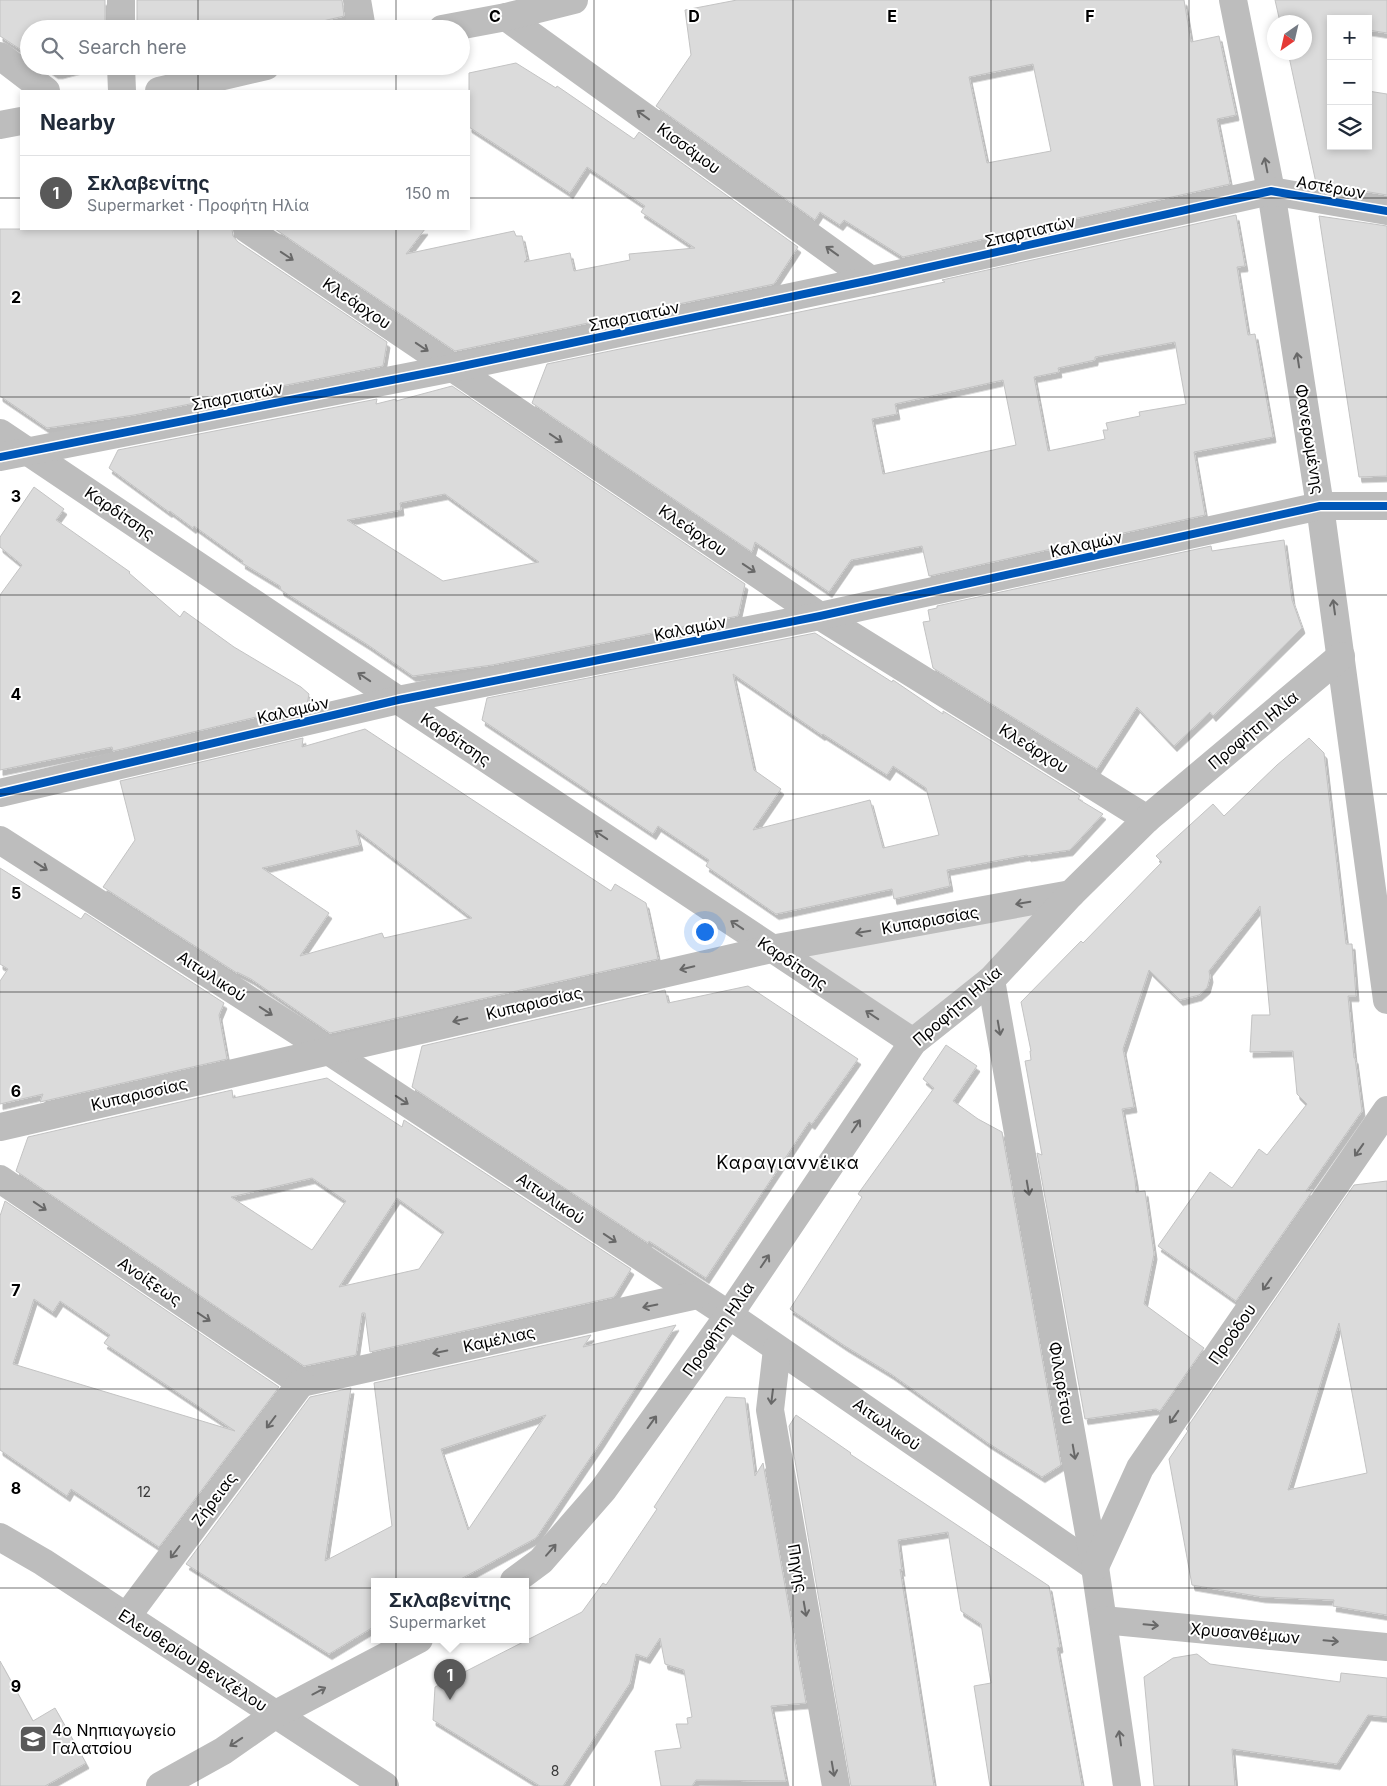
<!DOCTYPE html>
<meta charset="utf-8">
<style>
body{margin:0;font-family:Inter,sans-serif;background:#f2f2f3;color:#1f2937}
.controls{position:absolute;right:15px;top:15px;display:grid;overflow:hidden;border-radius:0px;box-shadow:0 2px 8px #0003}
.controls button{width:45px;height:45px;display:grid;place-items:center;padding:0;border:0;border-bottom:1px solid #e0e1e3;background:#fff;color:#1f2937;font:25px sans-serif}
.compass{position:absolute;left:1267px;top:15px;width:45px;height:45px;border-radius:50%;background:#fff;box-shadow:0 2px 8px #0003;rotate:214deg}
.you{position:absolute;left:704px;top:931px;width:18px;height:18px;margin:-12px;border:4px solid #fff;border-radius:50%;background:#1a73e8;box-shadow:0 0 0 8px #1a73e833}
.badge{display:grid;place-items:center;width:32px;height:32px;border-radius:50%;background:#595959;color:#fff;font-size:16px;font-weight:700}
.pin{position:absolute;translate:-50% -41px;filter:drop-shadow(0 1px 2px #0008)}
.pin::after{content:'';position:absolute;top:26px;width:18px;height:15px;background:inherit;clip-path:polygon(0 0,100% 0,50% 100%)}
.popup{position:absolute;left:371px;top:1578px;width:158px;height:65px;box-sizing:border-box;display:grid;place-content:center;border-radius:0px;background:#fff;filter:drop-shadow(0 1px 4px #0005);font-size:16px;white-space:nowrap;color:#747a83}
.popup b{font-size:19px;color:#1f2937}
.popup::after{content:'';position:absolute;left:50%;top:100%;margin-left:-10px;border:10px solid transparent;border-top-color:#fff}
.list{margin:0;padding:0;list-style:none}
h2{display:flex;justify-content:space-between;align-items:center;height:65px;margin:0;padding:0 20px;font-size:21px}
h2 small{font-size:16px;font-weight:400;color:#747a83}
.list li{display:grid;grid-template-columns:32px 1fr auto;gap:15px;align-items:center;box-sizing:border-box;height:75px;padding:0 20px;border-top:1px solid #e0e1e3}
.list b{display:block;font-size:19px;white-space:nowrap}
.list p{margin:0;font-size:16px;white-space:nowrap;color:#747a83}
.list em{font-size:16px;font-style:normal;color:#747a83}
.icon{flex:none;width:28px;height:28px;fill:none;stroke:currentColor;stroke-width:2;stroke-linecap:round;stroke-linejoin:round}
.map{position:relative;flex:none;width:1387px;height:1786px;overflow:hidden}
.search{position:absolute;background:#fff;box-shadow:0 2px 8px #0003;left:20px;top:20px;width:450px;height:55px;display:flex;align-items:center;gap:12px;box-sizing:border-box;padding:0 18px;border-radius:28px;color:#747a83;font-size:19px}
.panel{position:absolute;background:#fff;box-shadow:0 2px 8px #0003;left:20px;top:90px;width:450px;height:140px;border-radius:0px}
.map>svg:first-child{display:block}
.green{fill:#e8e8e8}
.building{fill:#dbdbdb;stroke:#c3c3c3;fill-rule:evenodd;filter:url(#shadow)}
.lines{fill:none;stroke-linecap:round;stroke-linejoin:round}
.minor{stroke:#bdbdbd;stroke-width:28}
.cycleway-casing{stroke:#fff;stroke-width:11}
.cycleway{stroke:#0057b8;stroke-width:8}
.oneway{stroke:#686868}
.grid{fill:none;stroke:#000;stroke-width:1;stroke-opacity:0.55}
.labels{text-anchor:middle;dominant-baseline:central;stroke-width:4;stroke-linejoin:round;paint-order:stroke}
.number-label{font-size:14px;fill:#373737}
.street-label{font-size:16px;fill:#000;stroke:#fff}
.poi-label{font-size:16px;fill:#000;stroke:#fff;text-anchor:start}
.neighbourhood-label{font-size:18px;letter-spacing:1px;fill:#000;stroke:#fff}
.grid-label{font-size:16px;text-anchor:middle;font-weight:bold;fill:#000;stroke:#fff;stroke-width:4;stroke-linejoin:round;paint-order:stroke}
</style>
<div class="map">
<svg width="1387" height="1786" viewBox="0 0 1387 1786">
<defs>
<filter id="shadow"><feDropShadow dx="3" dy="5.5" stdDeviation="0" flood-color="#0004"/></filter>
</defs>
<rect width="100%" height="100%" fill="#fff"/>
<!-- green -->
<path class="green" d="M 1071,894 L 913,1042 L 771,949 Z"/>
<!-- building -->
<g class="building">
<path d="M 0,0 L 105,0 L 105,29 L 29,29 L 29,55 L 0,36 Z"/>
<path d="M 137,0 L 342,0 L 344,16 L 289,29 L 274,29 L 274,24 L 242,29 L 137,29 Z"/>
<path d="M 737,0 L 1184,0 L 1191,42 L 1219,36 L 1236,115 L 1217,119 L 1230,184 L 903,257 L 844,220 L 840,225 L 820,212 L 815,220 L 656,106 L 691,55 L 685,10 ZM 1033,64 L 1051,151 L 987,163 L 969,77 Z"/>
<path d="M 1275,0 L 1387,0 L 1387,33 L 1368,30 L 1368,19 L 1331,19 L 1331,146 L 1368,146 L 1368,91 L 1387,94 L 1387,195 L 1316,183 L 1288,52 L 1304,52 L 1304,22 L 1280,22 Z"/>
<path d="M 516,63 L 556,88 L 557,86 L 634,139 L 639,132 L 798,247 L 774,284 L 455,351 L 275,229 L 425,229 L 406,254 L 514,231 L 516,236 L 522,236 L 527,259 L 524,262 L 570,253 L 574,271 L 630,260 L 629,254 L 695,248 L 641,212 L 645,206 L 587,167 L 570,193 L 469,127 L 469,73 Z"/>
<path d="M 45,66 L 87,66 L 60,73 L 55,73 Z"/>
<path d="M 1236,215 L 1245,266 L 1237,267 L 1248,335 L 1255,334 L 1273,437 L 1194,452 L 1205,515 L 929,576 L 922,546 L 851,560 L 829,592 L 755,542 L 752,552 L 532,403 L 547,364 L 945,282 L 942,280 ZM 1175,342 L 1186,404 L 1139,412 L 1140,416 L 1106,423 L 1108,430 L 1103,430 L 1105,439 L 1048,451 L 1034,377 L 1059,372 L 1058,368 L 1095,360 L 1095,357 ZM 1003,380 L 1016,445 L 883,474 L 872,419 L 897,414 L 895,404 Z"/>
<path d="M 1319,216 L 1387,226 L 1387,476 L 1359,477 Z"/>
<path d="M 0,229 L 232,229 L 233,236 L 238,242 L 387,342 L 383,366 L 134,415 L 47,428 L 0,396 Z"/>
<path d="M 452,386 L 745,584 L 738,616 L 492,665 L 413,676 L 368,645 L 281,590 L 280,586 L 242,563 L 243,561 L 194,526 L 193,528 L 170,511 L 169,512 L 109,468 L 118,450 L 377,399 L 376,404 L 396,399 L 396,401 ZM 445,494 L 539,562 L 443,581 L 347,520 L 401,510 L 400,503 Z"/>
<path d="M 34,487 L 64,509 L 56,520 L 130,572 L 129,573 L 180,617 L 184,611 L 234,647 L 301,687 L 309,694 L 307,705 L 113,751 L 112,747 L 0,770 L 0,595 L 22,565 L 0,547 L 0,537 Z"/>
<path d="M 1284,540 L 1292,600 L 1302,628 L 1213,716 L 1210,712 L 1174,746 L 1137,707 L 1097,769 L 933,668 L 923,622 L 930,621 L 928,610 L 937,608 L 937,606 L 1211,546 L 1212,551 Z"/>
<path d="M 815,633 L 892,682 L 893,680 L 943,714 L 943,711 L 1080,796 L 1078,799 L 1103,814 L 1070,850 L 1028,856 L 1027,855 L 947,870 L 950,886 L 894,899 L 892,889 L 776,914 L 706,866 L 709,860 L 658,826 L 653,834 L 482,720 L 487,698 ZM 733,674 L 822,735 L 823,734 L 887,775 L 893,766 L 926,788 L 939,835 L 883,848 L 870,800 L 753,830 L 781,789 L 754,770 Z"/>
<path d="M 365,729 L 611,891 L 615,884 L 646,903 L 658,959 L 330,1033 L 251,979 L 237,972 L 237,973 L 103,887 L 135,840 L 120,781 L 303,738 L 302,747 ZM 356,830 L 367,838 L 472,918 L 384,938 L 382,933 L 300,956 L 329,913 L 262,868 L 360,845 Z"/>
<path d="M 1309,738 L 1324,753 L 1346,944 L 1352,944 L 1356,996 L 1348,996 L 1354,1058 L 1355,1058 L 1362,1111 L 1306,1191 L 1313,1190 L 1236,1301 L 1158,1246 L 1210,1172 L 1232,1188 L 1259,1149 L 1267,1155 L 1307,1104 L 1297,1094 L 1293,1051 L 1250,1052 L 1252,1015 L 1270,1015 L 1260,906 L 1209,971 L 1210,977 L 1207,988 L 1199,995 L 1180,1000 L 1149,970 L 1123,1049 L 1134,1107 L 1122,1109 L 1135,1180 L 1136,1192 L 1145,1191 L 1154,1254 L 1144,1304 L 1204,1348 L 1160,1411 L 1156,1409 L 1085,1419 L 1037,1153 L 1042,1155 L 1025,1061 L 1031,1060 L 1030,1051 L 1031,1051 L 1021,1002 L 1081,941 L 1083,943 L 1162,862 L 1156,856 L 1213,804 L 1224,816 L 1277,765 Z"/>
<path d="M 0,868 L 81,919 L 85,913 L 224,1003 L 219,1015 L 227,1059 L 40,1102 L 43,1094 L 0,1104 L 0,981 L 8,969 L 0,964 Z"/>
<path d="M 748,986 L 858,1059 L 812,1124 L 809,1122 L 706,1278 L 649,1241 L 648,1243 L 412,1087 L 422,1046 L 665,990 L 668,1003 Z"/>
<path d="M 946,1045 L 977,1066 L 953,1101 L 978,1119 L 1002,1132 L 1061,1465 L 1042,1477 L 988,1443 L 891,1374 L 845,1346 L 790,1309 L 862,1197 L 858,1194 L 934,1088 L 923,1079 Z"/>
<path d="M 327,1078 L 402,1127 L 404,1120 L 631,1269 L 614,1297 L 370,1352 L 365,1313 L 362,1313 L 356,1355 L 304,1366 L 16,1171 L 28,1137 L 232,1090 L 233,1098 ZM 312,1178 L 346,1201 L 312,1250 L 231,1197 ZM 397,1198 L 444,1232 L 419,1269 L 339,1287 Z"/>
<path d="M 1387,1181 L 1387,1615 L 1333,1606 L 1334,1600 L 1262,1597 L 1192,1585 L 1169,1459 L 1188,1431 L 1186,1429 L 1354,1185 ZM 1339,1323 L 1367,1473 L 1288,1490 Z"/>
<path d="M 5,1201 L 279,1387 L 159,1547 L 71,1489 L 67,1496 L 0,1450 L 0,1216 ZM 34,1299 L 53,1312 L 60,1301 L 110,1335 L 104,1343 L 235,1431 L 13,1364 Z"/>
<path d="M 676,1325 L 601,1442 L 536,1538 L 457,1581 L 375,1581 L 375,1626 L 329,1654 L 186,1564 L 310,1397 L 351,1388 L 325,1561 L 392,1526 L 374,1383 L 591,1335 L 583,1347 ZM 546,1415 L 468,1530 L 441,1449 Z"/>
<path d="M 726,1397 L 745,1398 L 755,1476 L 763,1463 L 806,1703 L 771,1706 L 786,1781 L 696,1780 L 692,1786 L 661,1786 L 655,1751 L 681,1748 L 676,1724 L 688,1724 L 687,1718 L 692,1717 L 684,1670 L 665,1664 L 660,1638 L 647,1658 L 636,1654 L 630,1683 L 563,1786 L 540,1786 L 433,1720 L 435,1687 L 582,1612 L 603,1583 L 606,1585 L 657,1509 L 654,1507 Z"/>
<path d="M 796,1415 L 851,1453 L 850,1454 L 1049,1586 L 1060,1647 L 1057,1648 L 1082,1786 L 990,1786 L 974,1686 L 991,1683 L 981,1624 L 961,1611 L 948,1532 L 898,1540 L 902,1571 L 900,1569 L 934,1786 L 851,1786 L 789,1426 Z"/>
<path d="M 1197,1654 L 1210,1664 L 1340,1682 L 1341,1673 L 1387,1678 L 1387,1717 L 1368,1715 L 1337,1764 L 1232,1749 L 1235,1786 L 1154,1786 L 1144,1677 L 1173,1658 Z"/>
<path d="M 0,1661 L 33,1721 L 55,1708 L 86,1763 L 45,1786 L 0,1786 Z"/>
</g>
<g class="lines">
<!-- minor -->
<g class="minor">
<path d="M 121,0 L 121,29"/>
<path d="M 357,0 L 362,29"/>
<path d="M 1233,0 L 1271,191 L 1320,506 L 1387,1000"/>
<path d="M 506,17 L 871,280"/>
<path d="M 442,29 L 506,17 L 574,0"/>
<path d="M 0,56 L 46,91"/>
<path d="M 121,66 L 122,91"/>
<path d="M 159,91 L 266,66"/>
<path d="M 0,125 L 21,121"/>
<path d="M 247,229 L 820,616 L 1147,819"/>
<path d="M 0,433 L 398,700 L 913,1042"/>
<path d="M 0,457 L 453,368 L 871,280 L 1271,191 L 1387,211"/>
<path d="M 0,793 L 398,700 L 820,616 L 1320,506 L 1387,506"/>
<path d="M 0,840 L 327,1050 L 729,1315 L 1095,1567"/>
<path d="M 991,980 L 1095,1567 L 1127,1786"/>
<path d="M 0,1127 L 771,949 L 1071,894"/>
<path d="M 0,1179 L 301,1383"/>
<path d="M 777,1349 L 770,1410 L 836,1786"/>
<path d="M 301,1383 L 697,1295"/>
<path d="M 0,1537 L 43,1562 L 385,1786"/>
<path d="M 1095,1567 L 1140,1468 L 1387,1110"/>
<path d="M 514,1581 L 541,1561 L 603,1490 L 729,1315 L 913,1042 L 991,980 L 1071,894 L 1147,819 L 1341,656"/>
<path d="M 127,1616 L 301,1383"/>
<path d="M 1103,1620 L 1387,1647"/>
<path d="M 160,1786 L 223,1751 L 276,1714 L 419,1639"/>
</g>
<!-- cycleway casing -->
<g class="cycleway-casing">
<g id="cycleway">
<path d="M 0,457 L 453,368 L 871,280 L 1271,191 L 1387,211"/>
<path d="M 0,793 L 398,700 L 820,616 L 1320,506 L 1387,506"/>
</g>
</g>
<!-- cycleway -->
<use href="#cycleway" class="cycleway"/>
</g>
<!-- one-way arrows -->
<defs><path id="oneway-shaft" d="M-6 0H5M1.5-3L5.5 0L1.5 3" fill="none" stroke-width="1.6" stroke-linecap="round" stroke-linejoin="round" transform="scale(1.25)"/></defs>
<g class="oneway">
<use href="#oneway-shaft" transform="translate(643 115) rotate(-144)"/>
<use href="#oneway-shaft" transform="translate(1266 165) rotate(-101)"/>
<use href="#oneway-shaft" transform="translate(832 251) rotate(-144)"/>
<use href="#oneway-shaft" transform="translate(287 256) rotate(34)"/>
<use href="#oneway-shaft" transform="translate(422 347) rotate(34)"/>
<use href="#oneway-shaft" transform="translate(1298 360) rotate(-99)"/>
<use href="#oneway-shaft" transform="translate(556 438) rotate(34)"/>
<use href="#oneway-shaft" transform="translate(749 568) rotate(34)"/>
<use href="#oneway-shaft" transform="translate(1334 607) rotate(-98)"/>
<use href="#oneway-shaft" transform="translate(364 677) rotate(-146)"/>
<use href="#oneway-shaft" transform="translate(601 835) rotate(-146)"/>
<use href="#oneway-shaft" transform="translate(41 866) rotate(33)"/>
<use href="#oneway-shaft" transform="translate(1023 903) rotate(170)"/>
<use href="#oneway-shaft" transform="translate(737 925) rotate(-146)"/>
<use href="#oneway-shaft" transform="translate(863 932) rotate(170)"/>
<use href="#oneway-shaft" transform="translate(687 968) rotate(167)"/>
<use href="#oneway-shaft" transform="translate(266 1011) rotate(33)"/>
<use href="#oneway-shaft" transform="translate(872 1015) rotate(-146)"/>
<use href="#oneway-shaft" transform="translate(460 1020) rotate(167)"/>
<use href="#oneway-shaft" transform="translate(999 1028) rotate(80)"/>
<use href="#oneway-shaft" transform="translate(402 1100) rotate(34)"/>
<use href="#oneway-shaft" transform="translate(856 1126) rotate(-56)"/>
<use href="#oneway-shaft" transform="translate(1359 1150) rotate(125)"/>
<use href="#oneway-shaft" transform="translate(1028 1188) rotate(80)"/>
<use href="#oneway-shaft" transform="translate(40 1206) rotate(34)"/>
<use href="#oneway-shaft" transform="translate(610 1238) rotate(34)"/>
<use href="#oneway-shaft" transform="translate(765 1261) rotate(-56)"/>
<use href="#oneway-shaft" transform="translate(1267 1284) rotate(125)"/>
<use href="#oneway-shaft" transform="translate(650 1306) rotate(168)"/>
<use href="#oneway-shaft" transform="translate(204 1317) rotate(34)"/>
<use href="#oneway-shaft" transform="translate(440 1352) rotate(168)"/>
<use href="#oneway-shaft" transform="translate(772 1397) rotate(97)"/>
<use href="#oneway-shaft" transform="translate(1174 1417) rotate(125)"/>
<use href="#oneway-shaft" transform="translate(271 1422) rotate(127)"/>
<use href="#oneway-shaft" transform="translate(652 1422) rotate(-54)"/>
<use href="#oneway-shaft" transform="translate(1074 1452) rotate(80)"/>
<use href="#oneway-shaft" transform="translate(551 1550) rotate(-49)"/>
<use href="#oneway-shaft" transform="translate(175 1552) rotate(127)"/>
<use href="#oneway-shaft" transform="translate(805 1609) rotate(80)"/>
<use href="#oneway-shaft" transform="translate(1151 1625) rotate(5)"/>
<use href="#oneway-shaft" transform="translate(1331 1641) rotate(5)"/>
<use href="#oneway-shaft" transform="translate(319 1691) rotate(-28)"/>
<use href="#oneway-shaft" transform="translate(1120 1738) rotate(-98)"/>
<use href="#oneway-shaft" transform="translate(236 1742) rotate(146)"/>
<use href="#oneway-shaft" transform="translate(833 1769) rotate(80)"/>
</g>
<!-- grid -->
<path class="grid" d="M 198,0 L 198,29M 396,0 L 396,29M 594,0 L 594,1786M 793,0 L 793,1786M 991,0 L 991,1786M 1189,0 L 1189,1786M 198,66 L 198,91M 396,66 L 396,91M 0,198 L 21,198M 469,198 L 1387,198M 198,229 L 198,1786M 396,229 L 396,1786M 0,397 L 1387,397M 0,595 L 1387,595M 0,794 L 1387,794M 0,992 L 1387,992M 0,1191 L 1387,1191M 0,1389 L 1387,1389M 0,1588 L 1387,1588"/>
<!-- icons -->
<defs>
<g id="school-square" transform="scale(1.4375)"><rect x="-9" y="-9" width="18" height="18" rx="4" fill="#595959" stroke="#fff"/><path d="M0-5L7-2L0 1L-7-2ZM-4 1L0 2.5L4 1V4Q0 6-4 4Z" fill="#fff"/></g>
</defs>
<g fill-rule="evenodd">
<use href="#school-square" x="33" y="1739"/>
</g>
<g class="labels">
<!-- number labels -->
<g class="number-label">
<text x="144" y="1491">12</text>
<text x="555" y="1770">8</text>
</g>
<!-- street labels -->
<g class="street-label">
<text transform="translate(689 148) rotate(36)">Κισσάμου</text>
<text transform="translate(1331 187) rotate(10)">Αστέρων</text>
<text transform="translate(1030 231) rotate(-13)">Σπαρτιατών</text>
<text transform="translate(357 303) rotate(34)">Κλεάρχου</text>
<text transform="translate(634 316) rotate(-12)">Σπαρτιατών</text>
<text transform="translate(237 396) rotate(-11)">Σπαρτιατών</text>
<text transform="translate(1310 439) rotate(81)">Φανερωμένης</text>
<text transform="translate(120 513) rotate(34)">Καρδίτσης</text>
<text transform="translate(693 530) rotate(34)">Κλεάρχου</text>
<text transform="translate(1086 544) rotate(-12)">Καλαμών</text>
<text transform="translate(690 628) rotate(-11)">Καλαμών</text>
<text transform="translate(293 710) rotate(-13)">Καλαμών</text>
<text transform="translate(1253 730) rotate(-40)">Προφήτη Ηλία</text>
<text transform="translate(456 739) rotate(34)">Καρδίτσης</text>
<text transform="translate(1034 748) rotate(32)">Κλεάρχου</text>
<text transform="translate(930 920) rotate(-10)">Κυπαρισσίας</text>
<text transform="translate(793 963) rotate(34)">Καρδίτσης</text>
<text transform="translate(212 976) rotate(33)">Αιτωλικού</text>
<text transform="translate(534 1003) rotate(-13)">Κυπαρισσίας</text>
<text transform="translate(957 1006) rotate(-41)">Προφήτη Ηλία</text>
<text transform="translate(139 1094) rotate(-13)">Κυπαρισσίας</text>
<text transform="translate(551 1198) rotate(34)">Αιτωλικού</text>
<text transform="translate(150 1281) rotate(34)">Ανοίξεως</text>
<text transform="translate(718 1329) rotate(-55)">Προφήτη Ηλία</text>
<text transform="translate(1232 1334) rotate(-55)">Προόδου</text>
<text transform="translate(499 1339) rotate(-12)">Καμέλιας</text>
<text transform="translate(1062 1383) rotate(80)">Φιλαρέτου</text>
<text transform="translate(887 1424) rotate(35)">Αιτωλικού</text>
<text transform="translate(214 1499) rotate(-53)">Ζήρειας</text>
<text transform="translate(798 1568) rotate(80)">Πηγής</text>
<text transform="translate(1245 1633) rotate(5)">Χρυσανθέμων</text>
<text transform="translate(193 1660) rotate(33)">Ελευθερίου Βενιζέλου</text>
</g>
<!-- poi labels -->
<g class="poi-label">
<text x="52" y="1730">4ο Νηπιαγωγείο<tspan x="52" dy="18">Γαλατσίου</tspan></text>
</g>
<!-- neighbourhood labels -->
<g class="neighbourhood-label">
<text x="788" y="1162">Καραγιαννέικα</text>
</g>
</g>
<g class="grid-label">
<text x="495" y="22">C</text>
<text x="694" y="22">D</text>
<text x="892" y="22">E</text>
<text x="1090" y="22">F</text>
<text x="16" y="303">2</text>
<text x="16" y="502">3</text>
<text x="16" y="700">4</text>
<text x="16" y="899">5</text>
<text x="16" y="1097">6</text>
<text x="16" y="1296">7</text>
<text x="16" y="1494">8</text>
<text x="16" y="1692">9</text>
</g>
</svg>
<div class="controls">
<button>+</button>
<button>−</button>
<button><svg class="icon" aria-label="layers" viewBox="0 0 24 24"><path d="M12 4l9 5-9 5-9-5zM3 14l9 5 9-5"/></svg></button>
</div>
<svg class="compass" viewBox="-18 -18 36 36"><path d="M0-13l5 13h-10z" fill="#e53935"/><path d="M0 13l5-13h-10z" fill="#747a83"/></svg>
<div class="you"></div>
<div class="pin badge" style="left:450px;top:1700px">1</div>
<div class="popup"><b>Σκλαβενίτης</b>Supermarket</div>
<div class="search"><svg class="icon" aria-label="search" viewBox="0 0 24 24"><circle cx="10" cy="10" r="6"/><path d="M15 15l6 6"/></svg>Search here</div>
<section class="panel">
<h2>Nearby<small></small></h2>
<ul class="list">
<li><span class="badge">1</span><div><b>Σκλαβενίτης</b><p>Supermarket · Προφήτη Ηλία</p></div><em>150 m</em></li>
</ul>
</section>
</div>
